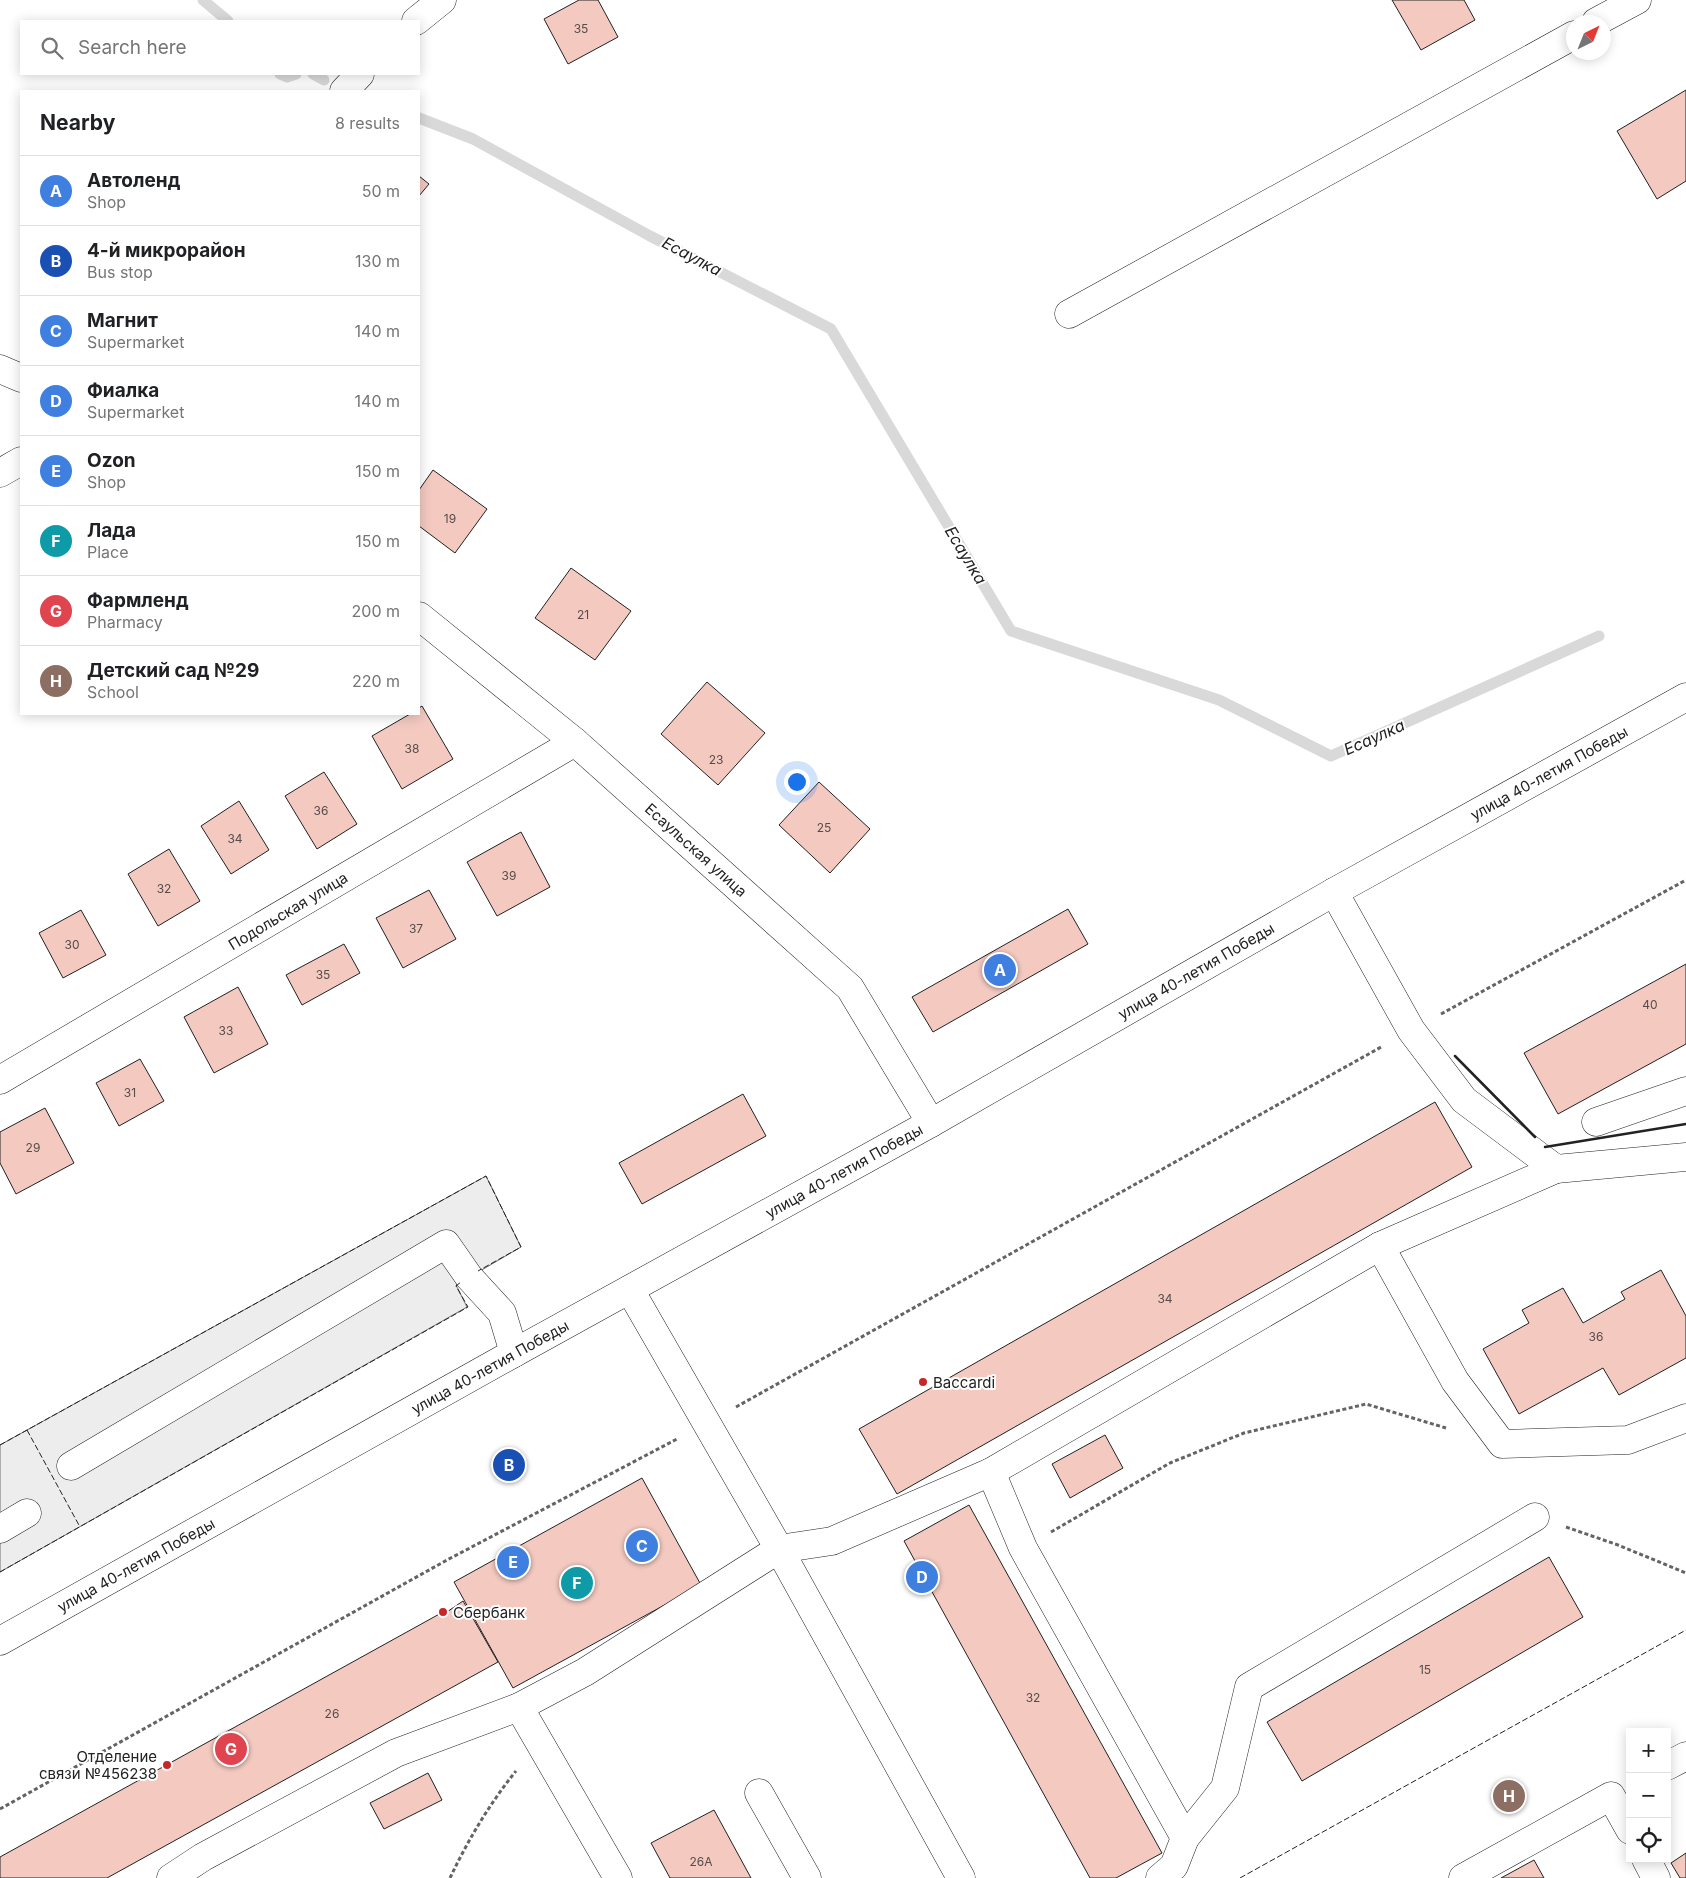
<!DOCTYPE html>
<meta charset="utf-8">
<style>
body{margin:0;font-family:Inter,sans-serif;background:#f6f6f6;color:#202124}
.controls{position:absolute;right:15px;bottom:15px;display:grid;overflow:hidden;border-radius:0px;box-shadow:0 2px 12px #0003}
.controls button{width:45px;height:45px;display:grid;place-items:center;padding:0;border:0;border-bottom:1px solid #e0e0e0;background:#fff;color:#202124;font:25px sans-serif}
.compass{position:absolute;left:1566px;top:15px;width:45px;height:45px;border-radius:50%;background:#fff;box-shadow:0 2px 12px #0003;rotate:43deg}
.you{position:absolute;left:796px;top:781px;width:18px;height:18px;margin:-12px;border:4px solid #fff;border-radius:50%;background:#1a73e8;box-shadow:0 0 0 8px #1a73e833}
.badge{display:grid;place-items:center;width:32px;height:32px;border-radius:50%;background:#7c3aed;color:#fff;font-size:16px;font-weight:700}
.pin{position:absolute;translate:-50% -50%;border:2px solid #fff;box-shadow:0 1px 5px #0006}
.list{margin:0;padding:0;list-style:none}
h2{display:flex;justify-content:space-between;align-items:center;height:65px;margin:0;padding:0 20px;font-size:21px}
h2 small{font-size:16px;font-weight:400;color:#757577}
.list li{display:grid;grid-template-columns:32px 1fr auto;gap:15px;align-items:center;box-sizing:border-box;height:70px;padding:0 20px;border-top:1px solid #e0e0e0}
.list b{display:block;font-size:19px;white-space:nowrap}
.list p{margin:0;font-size:16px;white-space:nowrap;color:#757577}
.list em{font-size:16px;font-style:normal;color:#757577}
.icon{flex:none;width:28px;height:28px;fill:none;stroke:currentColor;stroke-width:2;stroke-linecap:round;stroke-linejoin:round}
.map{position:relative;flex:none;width:1686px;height:1878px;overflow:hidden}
.search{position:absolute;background:#fff;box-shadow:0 2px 12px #0003;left:20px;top:20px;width:400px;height:55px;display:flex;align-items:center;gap:12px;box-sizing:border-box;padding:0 18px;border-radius:0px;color:#757577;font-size:19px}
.panel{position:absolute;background:#fff;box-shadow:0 2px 12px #0003;left:20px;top:90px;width:400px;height:625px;border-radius:0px}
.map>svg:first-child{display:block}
.parking{fill:#ededed;stroke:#6f6f6f}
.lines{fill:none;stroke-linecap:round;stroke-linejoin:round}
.stream{stroke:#d9d9d9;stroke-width:11}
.building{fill:#f3c9c0;stroke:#222}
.minor-casing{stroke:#222;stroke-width:29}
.major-casing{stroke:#222;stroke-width:29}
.path{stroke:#646464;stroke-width:3;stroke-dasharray:4 2.5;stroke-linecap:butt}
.minor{stroke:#fff;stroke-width:28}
.major{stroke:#fff;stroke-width:28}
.fence{stroke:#222;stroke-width:1;stroke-dasharray:6 2.5;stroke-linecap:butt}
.wall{stroke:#222;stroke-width:2.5}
.poi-dot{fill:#c62828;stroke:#fff;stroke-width:2}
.labels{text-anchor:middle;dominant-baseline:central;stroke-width:4;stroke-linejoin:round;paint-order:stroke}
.number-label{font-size:12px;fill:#564c4a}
.street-label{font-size:15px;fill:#222;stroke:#fff}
.poi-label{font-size:15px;fill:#222;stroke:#fff;text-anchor:start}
.water-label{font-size:16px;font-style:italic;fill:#222;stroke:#fff}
</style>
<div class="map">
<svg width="1686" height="1878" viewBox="0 0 1686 1878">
<rect width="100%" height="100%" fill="#fff"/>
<!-- parking -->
<path class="parking" d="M 486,1176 L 521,1247 L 456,1285 L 467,1307 L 0,1572 L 0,1445 Z"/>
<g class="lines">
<!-- stream -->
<g class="stream">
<path d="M 203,0 L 228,21"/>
<path d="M 280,74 L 287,77 L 296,74"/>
<path d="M 313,74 L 324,80"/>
<path d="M 419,118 L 473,139 L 650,236 L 831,329 L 1011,631 L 1219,700 L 1331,756 L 1599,636"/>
</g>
</g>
<!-- building -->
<g class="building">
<path d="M 579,0 L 598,0 L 618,37 L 568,64 L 544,19 Z"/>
<path d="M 1392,0 L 1464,0 L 1475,20 L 1421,50 Z"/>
<path d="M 1686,90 L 1686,181 L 1657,199 L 1617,131 Z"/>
<path d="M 419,176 L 429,184 L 419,196 Z"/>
<path d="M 433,470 L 487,509 L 455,553 L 419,526 L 419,490 Z"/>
<path d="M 571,568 L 631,611 L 595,660 L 535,618 Z"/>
<path d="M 707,682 L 765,733 L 718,785 L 661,734 Z"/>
<path d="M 422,706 L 453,759 L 402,789 L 372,736 L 410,714 L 419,714 L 419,708 Z"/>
<path d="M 324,772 L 357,824 L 317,849 L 285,796 Z"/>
<path d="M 819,782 L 870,829 L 830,873 L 779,825 Z"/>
<path d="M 239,801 L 269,850 L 231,874 L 201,826 Z"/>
<path d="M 521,832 L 550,887 L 497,916 L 467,862 Z"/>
<path d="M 169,849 L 200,901 L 158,926 L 128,874 Z"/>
<path d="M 429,890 L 456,939 L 403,968 L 376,918 Z"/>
<path d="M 1068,909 L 1088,944 L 933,1032 L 912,997 Z"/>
<path d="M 81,910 L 106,955 L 63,978 L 39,933 Z"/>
<path d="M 344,944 L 360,973 L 302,1005 L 286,975 Z"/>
<path d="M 1686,964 L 1686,1044 L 1558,1114 L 1524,1053 Z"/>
<path d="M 238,987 L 268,1044 L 214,1073 L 184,1017 Z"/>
<path d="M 140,1059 L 164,1101 L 119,1126 L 96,1083 Z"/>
<path d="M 743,1094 L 766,1136 L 642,1204 L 619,1163 Z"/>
<path d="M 1435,1102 L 1472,1167 L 897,1494 L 859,1429 Z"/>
<path d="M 45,1108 L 74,1163 L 16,1194 L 0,1163 L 0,1132 Z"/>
<path d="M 1661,1270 L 1686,1316 L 1686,1358 L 1619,1395 L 1603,1368 L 1519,1414 L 1483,1349 L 1529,1323 L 1522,1310 L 1563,1288 L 1583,1323 L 1625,1299 L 1621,1292 Z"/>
<path d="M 1105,1435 L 1123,1468 L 1070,1498 L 1052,1464 Z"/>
<path d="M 642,1478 L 701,1585 L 513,1688 L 454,1582 Z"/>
<path d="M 969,1505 L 1162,1853 L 1116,1878 L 1090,1878 L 904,1541 Z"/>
<path d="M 1549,1557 L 1583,1617 L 1302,1781 L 1267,1722 Z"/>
<path d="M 463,1601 L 498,1662 L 107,1878 L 0,1878 L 0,1857 L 443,1612 L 441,1616 Z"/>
<path d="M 428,1773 L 442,1800 L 384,1829 L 370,1803 Z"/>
<path d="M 714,1810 L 751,1878 L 670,1878 L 651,1843 Z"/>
<path d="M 1686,1853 L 1686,1878 L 1680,1878 L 1671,1863 Z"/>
<path d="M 1534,1860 L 1544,1878 L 1501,1878 Z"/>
</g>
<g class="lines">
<!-- minor casing -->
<g class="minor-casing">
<g id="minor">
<path d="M 416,21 L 442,0"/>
<path d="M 1596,22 L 1637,0"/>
<path d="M 344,91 L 360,74"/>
<path d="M 1069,314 L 1574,35"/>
<path d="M 0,369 L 21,378"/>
<path d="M 0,473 L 21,461"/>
<path d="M 419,616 L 575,742 L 850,988 L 931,1123"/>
<path d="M 1334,892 L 1411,1030 L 1464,1100 L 1556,1169 L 1686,1157"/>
<path d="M 0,1080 L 575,742"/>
<path d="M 1596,1122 L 1686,1091"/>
<path d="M 1380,1246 L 1455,1381 L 1502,1444 L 1628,1440 L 1686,1418"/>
<path d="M 630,1290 L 779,1549 L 961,1878"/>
<path d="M 71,1466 L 446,1244 L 469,1277 L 502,1313 L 514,1353"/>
<path d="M 991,1472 L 1023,1548 L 1185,1838 L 1174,1866 L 1160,1878"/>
<path d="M 0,1529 L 27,1513"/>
<path d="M 519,1707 L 618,1878"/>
<path d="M 1667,1766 L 1686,1756"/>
<path d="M 759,1793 L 807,1878"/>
<path d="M 1185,1838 L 1225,1788 L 1249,1687 L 1535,1517"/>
<path d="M 1646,1859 L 1656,1878"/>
<path d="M 171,1878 L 203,1857 L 396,1753 L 519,1707 L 585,1672 L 779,1549 L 832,1541 L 991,1472 L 1380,1246 L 1556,1169"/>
<path d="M 1463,1878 L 1611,1796 L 1630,1830"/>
</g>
</g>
<!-- major casing -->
<g class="major-casing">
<path id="major" d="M 0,1641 L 514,1353 L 931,1123 L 1334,892 L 1686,697"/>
</g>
<!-- path -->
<g class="path">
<path d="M 1441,1014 L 1686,880"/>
<path d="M 736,1407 L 1383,1046"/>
<path d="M 1566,1527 L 1618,1545 L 1686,1573"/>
<path d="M 1051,1532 L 1170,1463 L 1244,1433 L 1366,1404 L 1446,1428"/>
<path d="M 0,1809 L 447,1560 L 677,1439"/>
<path d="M 450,1878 C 468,1840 490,1803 516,1771"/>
</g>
<!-- minor -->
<use href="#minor" class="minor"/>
<!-- major -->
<use href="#major" class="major"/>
<!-- fence -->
<g class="fence">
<path d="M 27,1430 L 80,1527"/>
<path d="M 0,1445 L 486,1176 L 521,1247 L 478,1271"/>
<path d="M 0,1572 L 468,1307 L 456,1286 L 461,1282"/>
<path d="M 1240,1878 L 1686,1630"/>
</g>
<!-- wall -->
<g class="wall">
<path d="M 1455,1056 L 1535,1137"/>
<path d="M 1545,1147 L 1686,1124"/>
</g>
</g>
<!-- markers -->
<g class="poi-dot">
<circle cx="923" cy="1382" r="5"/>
<circle cx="443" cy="1612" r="5"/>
<circle cx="167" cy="1765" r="5"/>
</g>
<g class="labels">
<!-- number labels -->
<g class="number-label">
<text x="581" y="28">35</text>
<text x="450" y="518">19</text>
<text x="583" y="614">21</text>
<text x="412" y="748">38</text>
<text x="716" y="759">23</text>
<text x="321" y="810">36</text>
<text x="824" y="827">25</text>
<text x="235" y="838">34</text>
<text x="509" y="875">39</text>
<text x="164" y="888">32</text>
<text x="416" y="928">37</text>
<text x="72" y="944">30</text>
<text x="323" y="974">35</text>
<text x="1650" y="1004">40</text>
<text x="226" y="1030">33</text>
<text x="130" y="1092">31</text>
<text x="33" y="1147">29</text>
<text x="1165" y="1298">34</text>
<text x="1596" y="1336">36</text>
<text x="1425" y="1669">15</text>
<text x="1033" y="1697">32</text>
<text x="332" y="1713">26</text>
<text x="701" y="1861">26А</text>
</g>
<!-- street labels -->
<g class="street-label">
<text transform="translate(1549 773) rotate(-29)">улица 40-летия Победы</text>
<text transform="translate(696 850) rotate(42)">Есаульская улица</text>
<text transform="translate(288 911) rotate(-31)">Подольская улица</text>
<text transform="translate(1196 971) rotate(-30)">улица 40-летия Победы</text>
<text transform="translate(844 1171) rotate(-29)">улица 40-летия Победы</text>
<text transform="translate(490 1367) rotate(-29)">улица 40-летия Победы</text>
<text transform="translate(136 1565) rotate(-29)">улица 40-летия Победы</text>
</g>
<!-- poi labels -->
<g class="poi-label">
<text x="933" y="1382">Baccardi</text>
<text x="453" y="1612">Сбербанк</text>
<text x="157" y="1756" text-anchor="end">Отделение<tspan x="157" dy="17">связи №456238</tspan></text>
</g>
<!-- water labels -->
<g class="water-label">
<text transform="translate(692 256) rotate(28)">Есаулка</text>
<text transform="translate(966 555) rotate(59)">Есаулка</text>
<text transform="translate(1374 737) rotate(-24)">Есаулка</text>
</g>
</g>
</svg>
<div class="controls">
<button>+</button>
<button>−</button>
<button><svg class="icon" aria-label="locate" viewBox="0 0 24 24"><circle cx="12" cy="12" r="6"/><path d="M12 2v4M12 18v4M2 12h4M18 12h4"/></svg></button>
</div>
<svg class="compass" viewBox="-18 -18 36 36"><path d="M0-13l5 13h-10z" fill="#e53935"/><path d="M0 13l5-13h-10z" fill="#757577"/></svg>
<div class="you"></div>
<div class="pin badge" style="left:1000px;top:970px;background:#3f7fe0">A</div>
<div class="pin badge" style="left:509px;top:1465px;background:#1a4fb4">B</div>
<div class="pin badge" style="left:642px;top:1546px;background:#3f7fe0">C</div>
<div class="pin badge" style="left:922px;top:1577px;background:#3f7fe0">D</div>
<div class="pin badge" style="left:513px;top:1562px;background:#3f7fe0">E</div>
<div class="pin badge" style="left:577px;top:1583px;background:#0f9aa8">F</div>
<div class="pin badge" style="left:231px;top:1749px;background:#e0444e">G</div>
<div class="pin badge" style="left:1509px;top:1796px;background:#8d6e63">H</div>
<div class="search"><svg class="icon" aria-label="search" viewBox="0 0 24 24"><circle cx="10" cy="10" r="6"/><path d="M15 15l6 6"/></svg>Search here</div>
<section class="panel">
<h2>Nearby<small>8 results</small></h2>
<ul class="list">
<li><span class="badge" style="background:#3f7fe0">A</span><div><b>Автоленд</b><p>Shop</p></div><em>50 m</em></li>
<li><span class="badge" style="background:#1a4fb4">B</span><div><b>4-й микрорайон</b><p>Bus stop</p></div><em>130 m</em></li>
<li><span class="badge" style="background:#3f7fe0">C</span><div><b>Магнит</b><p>Supermarket</p></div><em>140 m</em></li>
<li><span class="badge" style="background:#3f7fe0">D</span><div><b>Фиалка</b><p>Supermarket</p></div><em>140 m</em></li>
<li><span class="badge" style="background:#3f7fe0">E</span><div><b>Ozon</b><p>Shop</p></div><em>150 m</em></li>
<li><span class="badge" style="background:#0f9aa8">F</span><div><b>Лада</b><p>Place</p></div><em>150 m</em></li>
<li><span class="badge" style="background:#e0444e">G</span><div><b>Фармленд</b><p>Pharmacy</p></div><em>200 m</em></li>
<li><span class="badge" style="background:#8d6e63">H</span><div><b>Детский сад №29</b><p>School</p></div><em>220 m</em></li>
</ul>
</section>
</div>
